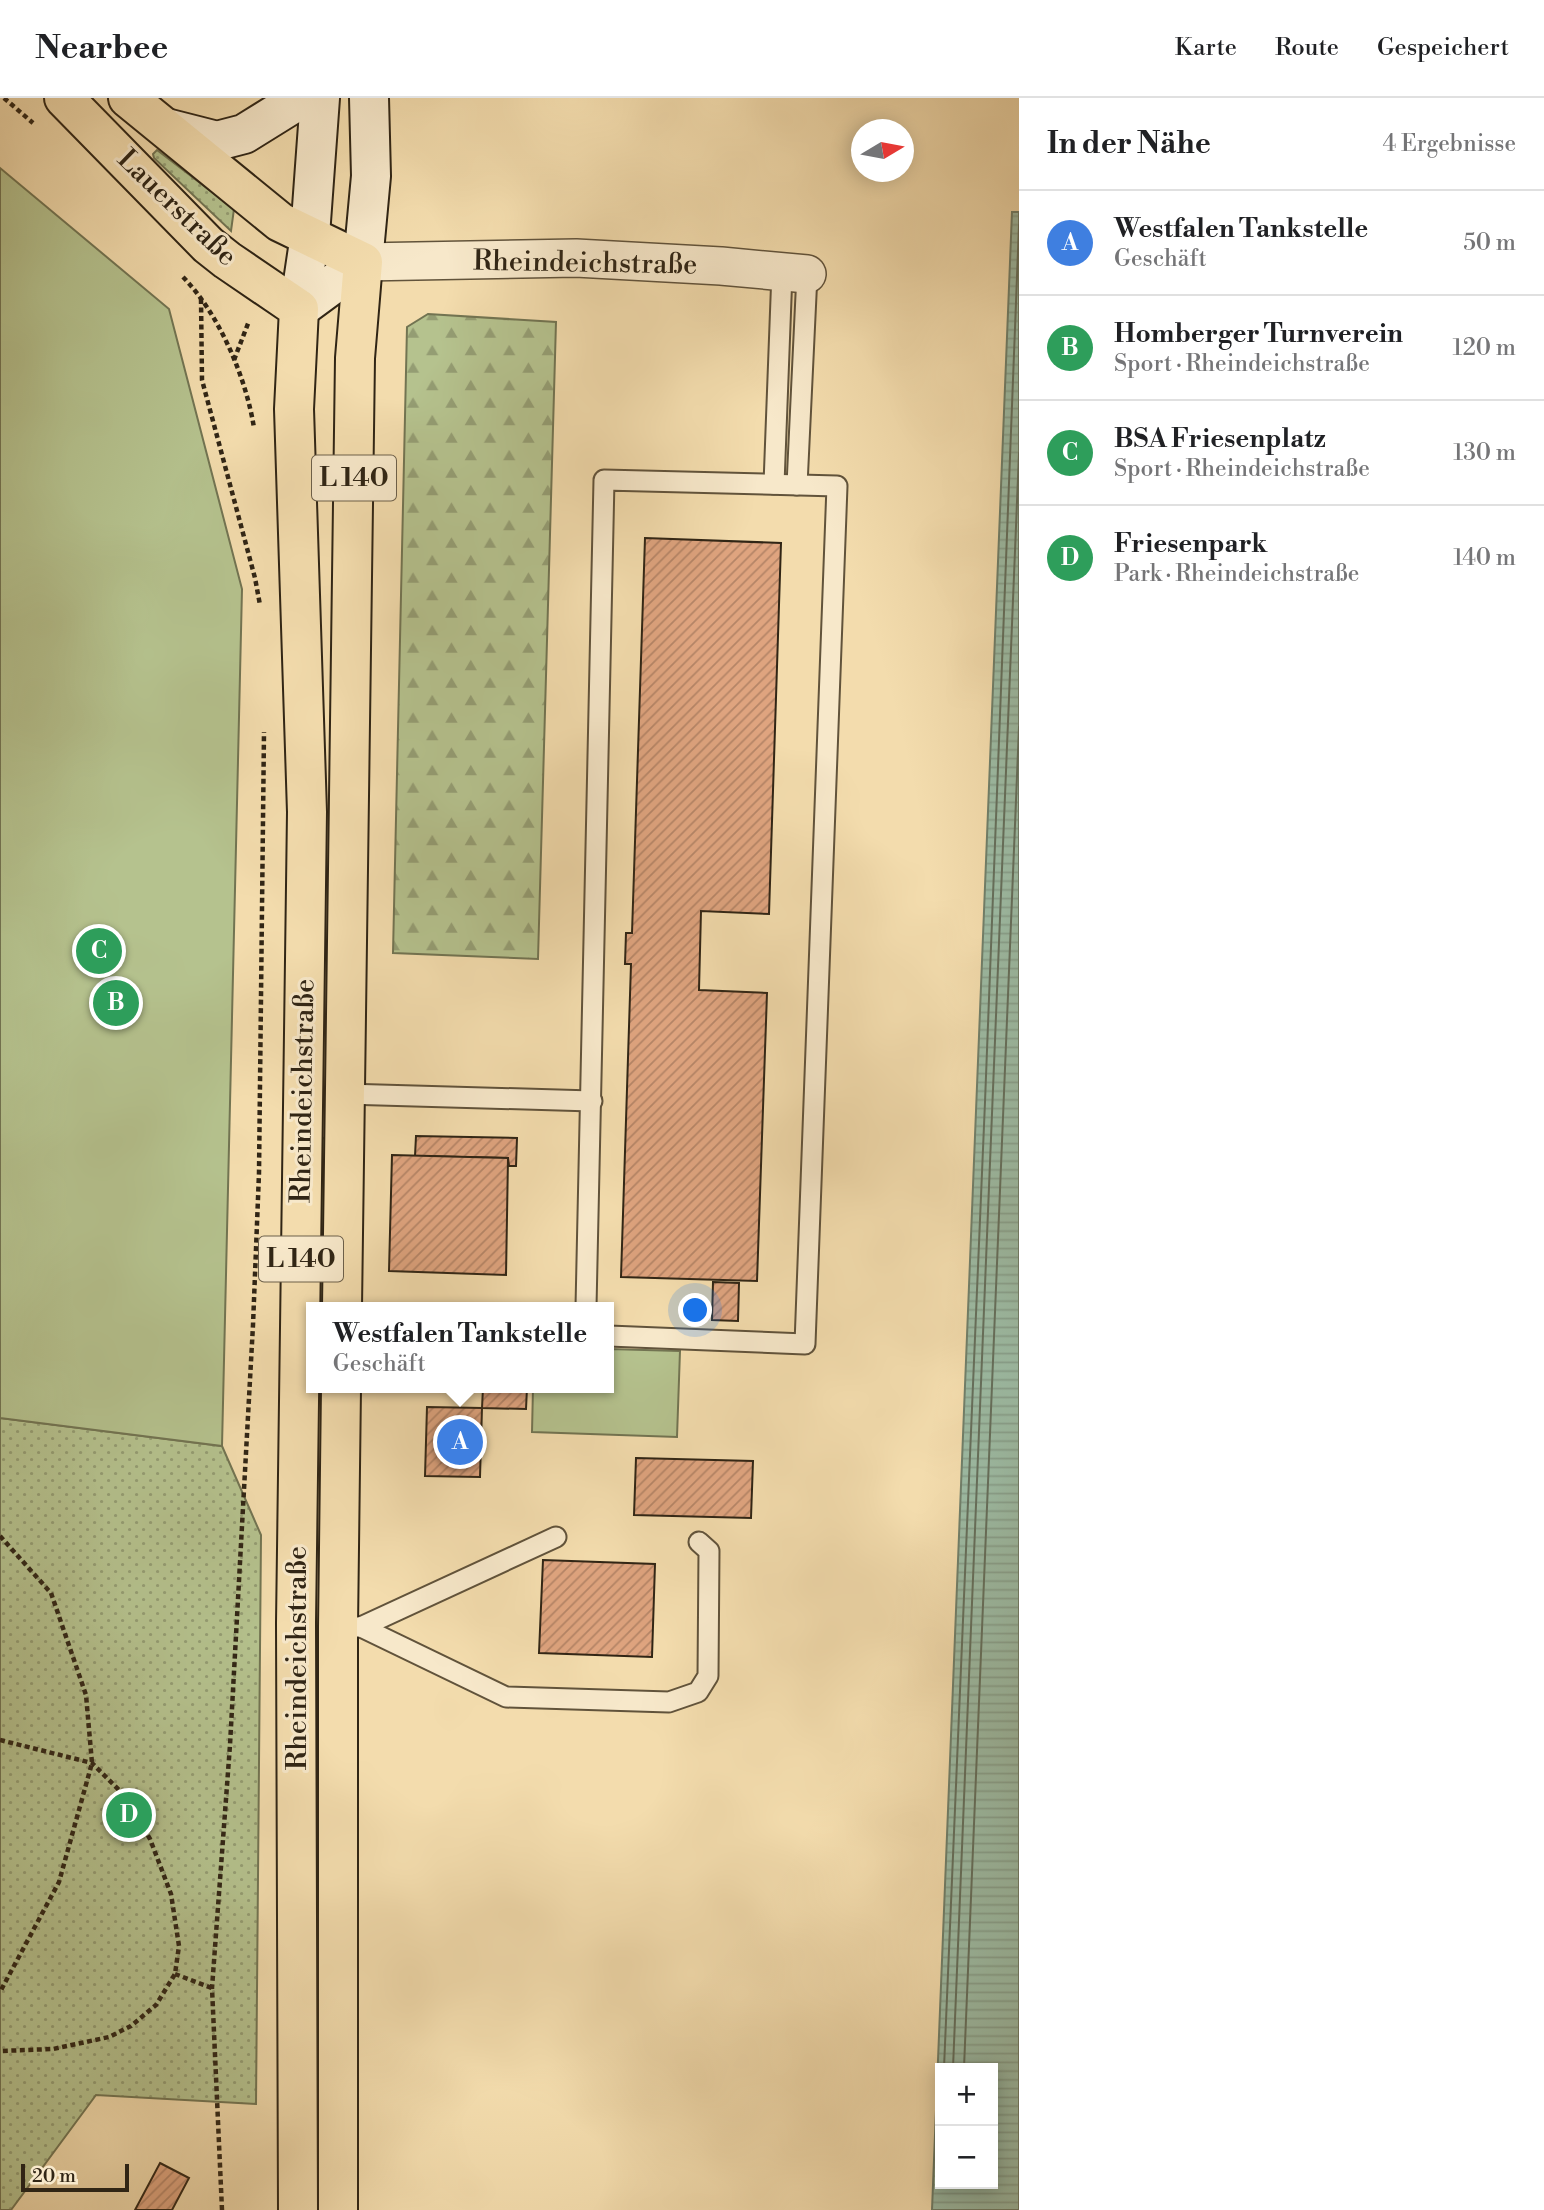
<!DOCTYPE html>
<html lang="de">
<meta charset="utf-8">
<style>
body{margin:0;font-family:"Libre Bodoni",serif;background:#f6f6f6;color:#202124}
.controls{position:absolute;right:21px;bottom:21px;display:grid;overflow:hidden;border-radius:0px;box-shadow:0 4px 18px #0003}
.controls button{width:63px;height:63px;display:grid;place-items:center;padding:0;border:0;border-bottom:2px solid #e0e0e0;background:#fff;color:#202124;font:35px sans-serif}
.compass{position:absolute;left:851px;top:21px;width:63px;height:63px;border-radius:50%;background:#fff;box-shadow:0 4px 18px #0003;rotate:80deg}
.scale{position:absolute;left:21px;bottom:18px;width:108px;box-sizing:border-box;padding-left:7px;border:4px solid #302515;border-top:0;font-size:19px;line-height:24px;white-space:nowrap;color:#302515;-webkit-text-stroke:5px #f7e8ca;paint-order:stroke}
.you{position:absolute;left:696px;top:1213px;width:24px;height:24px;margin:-18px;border:5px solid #fff;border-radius:50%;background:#1a73e8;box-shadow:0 0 0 10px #1a73e833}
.badge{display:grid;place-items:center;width:46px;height:46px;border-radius:50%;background:#0f766e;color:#fff;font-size:23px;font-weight:700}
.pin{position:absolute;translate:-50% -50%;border:4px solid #fff;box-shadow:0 2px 7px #0006}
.popup{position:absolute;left:306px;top:1204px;width:308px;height:91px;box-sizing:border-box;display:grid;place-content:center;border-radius:0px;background:#fff;filter:drop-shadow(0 2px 5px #0005);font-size:23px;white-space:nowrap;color:#757577}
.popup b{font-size:26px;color:#202124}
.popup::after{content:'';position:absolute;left:50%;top:100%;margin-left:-14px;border:14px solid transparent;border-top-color:#fff}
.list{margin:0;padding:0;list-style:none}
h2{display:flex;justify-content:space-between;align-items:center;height:91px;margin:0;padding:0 28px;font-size:30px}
h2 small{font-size:23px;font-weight:400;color:#757577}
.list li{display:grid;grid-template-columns:46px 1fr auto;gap:21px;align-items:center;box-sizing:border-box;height:105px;padding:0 28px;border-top:2px solid #e0e0e0}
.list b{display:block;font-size:26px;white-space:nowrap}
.list p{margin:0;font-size:23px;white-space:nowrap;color:#757577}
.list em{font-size:23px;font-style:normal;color:#757577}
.map{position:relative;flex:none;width:1019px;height:2112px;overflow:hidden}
header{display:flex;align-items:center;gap:42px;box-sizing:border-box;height:98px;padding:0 35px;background:#fff;border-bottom:2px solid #e0e0e0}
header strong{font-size:33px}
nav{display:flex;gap:38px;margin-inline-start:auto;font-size:24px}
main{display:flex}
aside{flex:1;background:#fff}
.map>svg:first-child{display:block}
.grass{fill:url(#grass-dots);stroke:#727452;stroke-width:2}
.forest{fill:url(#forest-firs);stroke:#727452;stroke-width:2}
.garden{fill:#b5c28e;stroke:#727452;stroke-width:2}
.water{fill:url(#water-rules);stroke:#71806b;stroke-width:2;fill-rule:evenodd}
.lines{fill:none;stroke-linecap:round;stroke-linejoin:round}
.shore{stroke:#66705d;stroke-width:2}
.building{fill:url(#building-hatch);stroke:#302515;stroke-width:2}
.service-casing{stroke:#61533b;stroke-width:23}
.minor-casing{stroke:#61533b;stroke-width:40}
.secondary-casing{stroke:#302515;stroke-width:42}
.primary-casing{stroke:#302515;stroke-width:42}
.path{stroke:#302515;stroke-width:4.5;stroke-dasharray:5 3.5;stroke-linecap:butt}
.service{stroke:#f7e8ca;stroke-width:19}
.minor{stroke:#f7e8ca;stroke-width:37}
.secondary{stroke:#f7e8ca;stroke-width:38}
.primary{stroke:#f3dcad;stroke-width:38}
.labels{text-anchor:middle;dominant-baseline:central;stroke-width:6;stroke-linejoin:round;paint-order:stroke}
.shield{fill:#f7e8ca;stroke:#6c604b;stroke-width:2}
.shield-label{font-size:26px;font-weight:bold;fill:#302515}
.street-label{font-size:28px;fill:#302515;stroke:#f7e8ca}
</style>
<header>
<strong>Nearbee</strong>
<nav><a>Karte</a><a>Route</a><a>Gespeichert</a></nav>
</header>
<main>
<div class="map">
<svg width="1019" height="2112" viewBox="0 0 1019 2112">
<defs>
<pattern id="grass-dots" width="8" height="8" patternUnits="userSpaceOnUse" patternTransform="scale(1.75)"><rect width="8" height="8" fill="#b5c28e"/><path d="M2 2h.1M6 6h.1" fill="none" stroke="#949d73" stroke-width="1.8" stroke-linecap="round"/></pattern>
<pattern id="forest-firs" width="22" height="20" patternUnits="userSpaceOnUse" patternTransform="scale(1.75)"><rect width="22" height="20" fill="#b5c28e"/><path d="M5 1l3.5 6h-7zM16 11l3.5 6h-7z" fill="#949d73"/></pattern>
<pattern id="water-rules" width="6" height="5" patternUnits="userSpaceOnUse" patternTransform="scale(1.75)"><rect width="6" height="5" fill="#9dbca5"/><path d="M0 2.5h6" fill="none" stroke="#88a18d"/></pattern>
<pattern id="building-hatch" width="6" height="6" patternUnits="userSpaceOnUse" patternTransform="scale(1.75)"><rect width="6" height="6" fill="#dfa47f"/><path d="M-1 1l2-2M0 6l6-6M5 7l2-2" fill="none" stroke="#b58567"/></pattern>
</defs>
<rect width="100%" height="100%" fill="#f3dcad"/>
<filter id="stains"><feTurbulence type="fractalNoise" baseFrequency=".00286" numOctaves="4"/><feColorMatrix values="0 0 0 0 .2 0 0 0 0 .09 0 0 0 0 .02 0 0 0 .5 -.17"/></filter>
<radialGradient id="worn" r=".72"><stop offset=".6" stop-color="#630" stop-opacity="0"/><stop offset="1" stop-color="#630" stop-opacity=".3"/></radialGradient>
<!-- grass -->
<g class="grass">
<path d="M 157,52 L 234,111 L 231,133 L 154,60 L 153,56 Z"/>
<path d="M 322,1039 L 326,1042 L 323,1209 L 316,1209 L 320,1042 Z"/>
<path d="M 0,1320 L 222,1348 L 261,1437 L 256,2006 L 96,1997 L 11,2112 L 0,2112 Z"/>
</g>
<!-- forest -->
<path class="forest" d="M 428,216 L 556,224 L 538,861 L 393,855 L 407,229 Z"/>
<!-- garden -->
<g class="garden">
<path d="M 0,70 L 169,211 L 242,491 L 222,1348 L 0,1320 Z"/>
<path d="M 609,1251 L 680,1253 L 677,1339 L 532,1334 L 533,1290 L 609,1290 Z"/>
</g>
<!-- water -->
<path class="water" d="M 1012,114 L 1019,114 L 1019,2112 L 932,2112 ZM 940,1970 L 993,1970 L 993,2086 L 940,2086 Z"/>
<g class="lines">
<!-- shore -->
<g class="shore">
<path d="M 944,1970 L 985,1004 L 1019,127"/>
<path d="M 953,1970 L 1019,355"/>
<path d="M 964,1970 L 1019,629"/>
</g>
</g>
<!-- building -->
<g class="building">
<path d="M 645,440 L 781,445 L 769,816 L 701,813 L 699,892 L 767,895 L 757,1183 L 621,1179 L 631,866 L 625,866 L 626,835 L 632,835 Z"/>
<path d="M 416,1038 L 517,1040 L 516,1068 L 509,1068 L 508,1060 L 415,1058 Z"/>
<path d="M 392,1057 L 508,1060 L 506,1177 L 389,1173 Z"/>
<path d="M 713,1184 L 739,1185 L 738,1223 L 712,1222 Z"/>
<path d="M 483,1290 L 527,1290 L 526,1311 L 482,1310 Z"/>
<path d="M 427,1309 L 482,1310 L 480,1379 L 425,1378 Z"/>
<path d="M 636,1360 L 753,1363 L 751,1420 L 634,1417 Z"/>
<path d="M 543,1462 L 655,1466 L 652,1559 L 539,1555 Z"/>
<path d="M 160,2065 L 189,2080 L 172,2112 L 135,2112 Z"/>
</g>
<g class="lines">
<!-- service casing -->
<g class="service-casing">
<g id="service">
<path d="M 774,386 L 782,174"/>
<path d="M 797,387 L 807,176"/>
<path d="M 345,996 L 592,1003"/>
<path d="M 586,1209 L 604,382 L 837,388 L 805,1246 L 609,1238"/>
<path d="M 338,1529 L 361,1529 L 506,1599 L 669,1604 L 698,1594 L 708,1578 L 709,1453 L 699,1444"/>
<path d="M 361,1529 L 556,1439"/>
</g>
</g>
<!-- minor casing -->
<g class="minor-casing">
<path id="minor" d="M 363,164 L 576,160 L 721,168 L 807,176"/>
</g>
<!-- secondary casing -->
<g class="secondary-casing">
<g id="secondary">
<path d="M 166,30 L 217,43 L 244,36 L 302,0"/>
<path d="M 299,211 L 363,164 L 371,78 L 369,0"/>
<path d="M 299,211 L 310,137 L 320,0"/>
</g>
</g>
<!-- primary casing -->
<g class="primary-casing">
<g id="primary">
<path d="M 64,0 L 208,147 L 227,162 L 299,211 L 294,311 L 307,714 L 296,1525 L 298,2112"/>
<path d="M 128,0 L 280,124 L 363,164 L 355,260 L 342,1209"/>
<path d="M 338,2112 L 338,1529 L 341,1290"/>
</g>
</g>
<!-- path -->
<g class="path">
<path d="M 4,0 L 33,25"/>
<path d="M 183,179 C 219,216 246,279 254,330"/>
<path d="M 201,201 L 202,282 L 255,480 L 260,507"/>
<path d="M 234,262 L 249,223"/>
<path d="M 0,1438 L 51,1495 L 86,1597 L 92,1665 L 59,1784 L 0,1894"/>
<path d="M 0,1642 L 92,1665 L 123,1696 L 150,1741 L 171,1796 L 179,1848 L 175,1876 L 156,1907 L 131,1928 L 109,1939 L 53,1951 L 0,1953"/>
<path d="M 175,1876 L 212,1890"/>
<path d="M 222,2112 L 212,1890 L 230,1647 L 253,1227 L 259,1075 L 264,634"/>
</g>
<!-- service -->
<use href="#service" class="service"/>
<!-- minor -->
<use href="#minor" class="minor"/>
<!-- secondary -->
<use href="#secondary" class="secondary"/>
<!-- primary -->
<use href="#primary" class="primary"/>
</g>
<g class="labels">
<!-- shield labels -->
<g class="shield">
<rect x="312" y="357.5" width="84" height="45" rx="5"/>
<rect x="259" y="1138.5" width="84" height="45" rx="5"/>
</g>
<g class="shield-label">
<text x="354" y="380">L 140</text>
<text x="301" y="1161">L 140</text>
</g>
<!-- street labels -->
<g class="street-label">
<text transform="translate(177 110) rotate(44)">Lauerstraße</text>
<text transform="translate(585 165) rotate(1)">Rheindeichstraße</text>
<text transform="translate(303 993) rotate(-89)">Rheindeichstraße</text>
<text transform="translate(297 1560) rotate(-90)">Rheindeichstraße</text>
</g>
</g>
<rect width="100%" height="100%" filter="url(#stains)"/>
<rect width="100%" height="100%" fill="url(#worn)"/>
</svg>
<div class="controls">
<button>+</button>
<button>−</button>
</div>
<svg class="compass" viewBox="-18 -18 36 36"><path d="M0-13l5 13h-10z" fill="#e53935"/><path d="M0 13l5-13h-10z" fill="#757577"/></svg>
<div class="scale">20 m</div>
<div class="you"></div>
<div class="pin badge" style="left:460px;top:1344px;background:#3f7fe0">A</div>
<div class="popup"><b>Westfalen Tankstelle</b>Geschäft</div>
<div class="pin badge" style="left:116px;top:905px;background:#2e9e5b">B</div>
<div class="pin badge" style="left:99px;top:853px;background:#2e9e5b">C</div>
<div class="pin badge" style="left:129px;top:1717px;background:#2e9e5b">D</div>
</div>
<aside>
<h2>In der Nähe<small>4 Ergebnisse</small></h2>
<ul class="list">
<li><span class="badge" style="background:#3f7fe0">A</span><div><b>Westfalen Tankstelle</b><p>Geschäft</p></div><em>50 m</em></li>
<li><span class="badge" style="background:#2e9e5b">B</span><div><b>Homberger Turnverein</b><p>Sport · Rheindeichstraße</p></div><em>120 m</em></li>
<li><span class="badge" style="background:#2e9e5b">C</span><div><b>BSA Friesenplatz</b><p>Sport · Rheindeichstraße</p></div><em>130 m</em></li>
<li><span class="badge" style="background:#2e9e5b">D</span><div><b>Friesenpark</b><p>Park · Rheindeichstraße</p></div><em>140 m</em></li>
</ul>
</aside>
</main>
